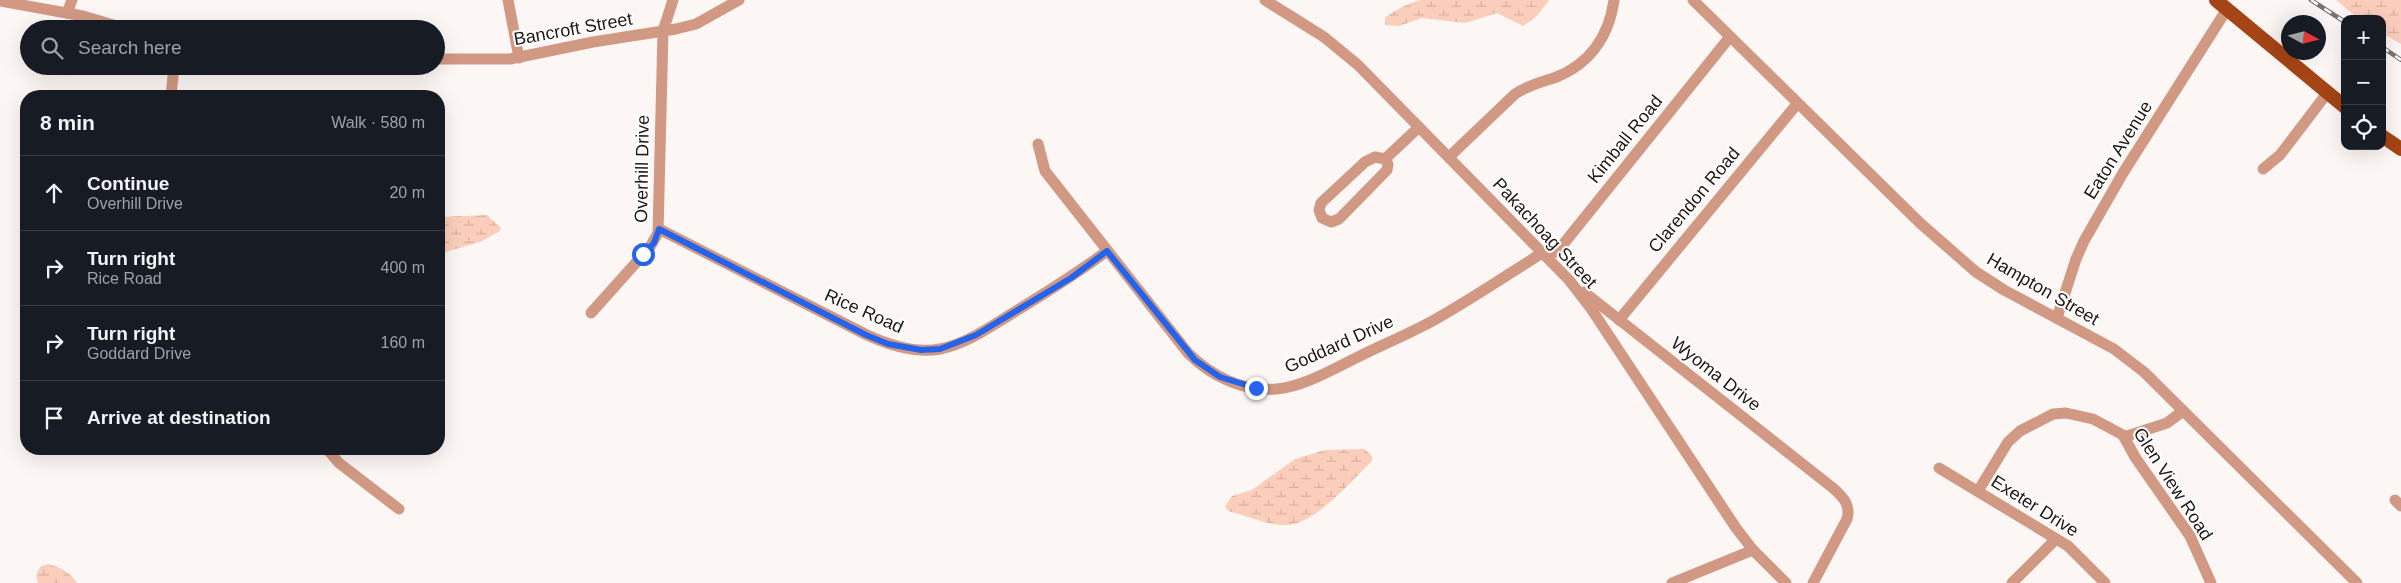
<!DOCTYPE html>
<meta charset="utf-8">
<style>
body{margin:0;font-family:Arial,sans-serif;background:#242831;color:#f1f3f6}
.controls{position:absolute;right:15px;top:15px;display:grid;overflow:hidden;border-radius:10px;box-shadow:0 5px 20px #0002}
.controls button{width:45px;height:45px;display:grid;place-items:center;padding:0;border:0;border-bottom:1px solid #363941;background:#171b24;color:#f1f3f6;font:25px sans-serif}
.compass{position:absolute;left:2281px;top:15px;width:45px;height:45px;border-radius:50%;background:#171b24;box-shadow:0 5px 20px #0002;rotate:97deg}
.stop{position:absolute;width:15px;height:15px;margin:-11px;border:4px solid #2563eb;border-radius:50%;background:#fff}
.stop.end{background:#2563eb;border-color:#fff;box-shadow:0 1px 5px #0008}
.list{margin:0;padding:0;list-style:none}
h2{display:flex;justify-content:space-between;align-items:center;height:65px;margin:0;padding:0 20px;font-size:21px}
h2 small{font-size:16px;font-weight:400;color:#9ea1a6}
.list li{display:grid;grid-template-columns:32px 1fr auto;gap:15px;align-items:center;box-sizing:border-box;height:75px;padding:0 20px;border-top:1px solid #363941}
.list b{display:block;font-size:19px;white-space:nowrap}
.list p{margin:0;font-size:16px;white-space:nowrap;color:#9ea1a6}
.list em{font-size:16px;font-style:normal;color:#9ea1a6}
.icon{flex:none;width:28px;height:28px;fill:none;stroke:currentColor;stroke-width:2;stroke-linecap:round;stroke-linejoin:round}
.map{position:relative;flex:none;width:2401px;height:583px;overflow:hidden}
.search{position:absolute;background:#171b24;box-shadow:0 5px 20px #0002;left:20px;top:20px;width:425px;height:55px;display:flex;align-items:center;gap:12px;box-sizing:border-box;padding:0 18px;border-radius:28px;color:#9ea1a6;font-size:19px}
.panel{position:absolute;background:#171b24;box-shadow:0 5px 20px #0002;left:20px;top:90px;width:425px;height:365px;border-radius:20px}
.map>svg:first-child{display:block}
.wetland{fill:url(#wetland-marsh)}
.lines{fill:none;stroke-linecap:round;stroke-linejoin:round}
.minor{stroke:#d19983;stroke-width:11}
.major{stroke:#a54415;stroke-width:14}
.rail-casing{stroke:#797270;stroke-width:4.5}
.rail{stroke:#fff;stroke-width:2.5;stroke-dasharray:8;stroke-linecap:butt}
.route{stroke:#2563eb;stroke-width:6}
.labels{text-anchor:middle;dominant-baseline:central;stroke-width:4;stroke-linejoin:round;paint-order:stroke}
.street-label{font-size:18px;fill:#201815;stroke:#fff}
</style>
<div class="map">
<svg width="2401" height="583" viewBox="0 0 2401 583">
<defs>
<pattern id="wetland-marsh" width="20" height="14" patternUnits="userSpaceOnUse" patternTransform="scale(1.25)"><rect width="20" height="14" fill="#fbcebc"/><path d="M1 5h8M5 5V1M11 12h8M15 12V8" fill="none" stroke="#d7b0a1"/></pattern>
</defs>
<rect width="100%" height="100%" fill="#fcf7f5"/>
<!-- wetland -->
<g class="wetland">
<path d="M 1421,0 L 1549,0 L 1537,16 L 1523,26 L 1497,13 L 1465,23 L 1422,18 L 1399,26 L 1385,25 L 1385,18 C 1395,10 1408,3 1421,0 Z"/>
<path d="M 2336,0 L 2401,0 L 2401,44 L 2382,33 L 2382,19 L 2359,19 Z"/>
<path d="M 487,215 L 501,228 L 500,231 L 480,242 L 439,254 L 439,217 Z"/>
<path d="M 1365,449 L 1372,456 L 1372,461 C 1350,482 1311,530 1280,525 C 1262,523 1245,515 1228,511 L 1225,506 L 1232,496 L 1252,490 L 1295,459 L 1325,450 Z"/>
<path d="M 48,564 C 60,567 70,572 77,583 L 38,583 L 36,575 L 41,566 Z"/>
</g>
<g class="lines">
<!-- minor -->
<g class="minor">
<path d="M 508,0 L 519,58"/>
<path d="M 1265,0 L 1324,37 L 1358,65 L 1569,280 L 1590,307 L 1736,528 L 1753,550 L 1786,583"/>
<path d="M 1693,0 L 1920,223 L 1976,272 L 2004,290 L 2114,349 L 2144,372 L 2357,583"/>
<path d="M 0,1 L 83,16 L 127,29"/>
<path d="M 67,13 L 72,0"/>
<path d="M 436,59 L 510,59 L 593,42 L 676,29 L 696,24 L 739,0"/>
<path d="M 171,96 L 174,66"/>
<path d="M 1038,144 L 1045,171 L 1188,353 C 1211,376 1243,392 1277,389 C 1305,386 1333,369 1358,357 C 1384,344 1411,333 1436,319 C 1472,299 1507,275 1542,253 L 1557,252 L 1729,38"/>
<path d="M 1449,157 L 1515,94 C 1527,86 1540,82 1554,78 C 1589,65 1609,37 1614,0"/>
<path d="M 1385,159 L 1375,157 L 1365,162 L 1321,203 L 1319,210 L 1322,218 L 1331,222 L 1339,219 L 1387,170 L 1388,164 L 1385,159 L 1419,127"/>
<path d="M 2263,169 L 2280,155 L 2328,92"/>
<path d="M 659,229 L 867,335 C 889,345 915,354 940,349 C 965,344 987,329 1008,316 C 1042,295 1075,275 1107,251"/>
<path d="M 1584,292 L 1833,488 C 1843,497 1851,505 1847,519 L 1813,583"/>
<path d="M 591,313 L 650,247 L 658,233 L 663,31 L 673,0"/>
<path d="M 2057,318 L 2076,259 L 2084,241 L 2123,173 L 2227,9"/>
<path d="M 1619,320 L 1797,104"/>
<path d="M 2124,437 L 2167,423 L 2183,411"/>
<path d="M 327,449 L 339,463 L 399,509"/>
<path d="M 1939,468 L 2068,546 L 2105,583"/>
<path d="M 1978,491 L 2008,442 L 2020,431 L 2053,414 L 2066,413 L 2093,419 L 2123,435 L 2135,457 L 2190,536 L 2211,583"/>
<path d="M 2395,500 L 2401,506"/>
<path d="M 1672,583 L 1753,550"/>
<path d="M 2012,583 L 2056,539"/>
</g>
<!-- major -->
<g class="major">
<path d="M 2216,0 L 2345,107"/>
<path d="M 2382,136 L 2401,149"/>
</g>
<!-- rail casing -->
<g class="rail-casing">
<g id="rail">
<path d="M 2311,0 L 2345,22"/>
<path d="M 2382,47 L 2401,60"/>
</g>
</g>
<!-- rail -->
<use href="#rail" class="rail"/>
</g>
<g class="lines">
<!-- route -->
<path class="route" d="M 643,254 L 654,243 L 659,229 L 866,335 L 888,344 L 921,350 L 940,349 L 976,335 L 1071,278 L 1107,251 L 1195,360 L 1220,377 L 1256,388"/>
</g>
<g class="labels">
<!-- street labels -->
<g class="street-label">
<text transform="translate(573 29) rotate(-10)">Bancroft Street</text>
<text transform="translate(1625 139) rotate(-51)">Kimball Road</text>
<text transform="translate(2118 150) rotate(-58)">Eaton Avenue</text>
<text transform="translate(642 169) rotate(-89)">Overhill Drive</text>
<text transform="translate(1694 200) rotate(-50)">Clarendon Road</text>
<text transform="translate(1545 233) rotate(47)">Pakachoag Street</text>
<text transform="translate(2043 289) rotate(30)">Hampton Street</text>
<text transform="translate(864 311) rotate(24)">Rice Road</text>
<text transform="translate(1339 344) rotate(-24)">Goddard Drive</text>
<text transform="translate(1716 374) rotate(38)">Wyoma Drive</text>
<text transform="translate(2173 484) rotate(57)">Glen View Road</text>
<text transform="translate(2035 506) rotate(32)">Exeter Drive</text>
</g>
</g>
</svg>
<div class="controls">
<button>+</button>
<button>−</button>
<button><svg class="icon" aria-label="locate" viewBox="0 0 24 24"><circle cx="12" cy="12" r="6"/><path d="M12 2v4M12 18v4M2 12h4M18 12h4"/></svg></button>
</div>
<svg class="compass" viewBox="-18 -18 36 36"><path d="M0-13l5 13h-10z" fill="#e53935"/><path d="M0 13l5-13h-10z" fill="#9ea1a6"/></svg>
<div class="stop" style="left:643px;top:254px"></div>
<div class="stop end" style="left:1256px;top:388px"></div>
<div class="search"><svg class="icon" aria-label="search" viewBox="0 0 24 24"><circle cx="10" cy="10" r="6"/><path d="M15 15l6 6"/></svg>Search here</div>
<section class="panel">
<h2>8 min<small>Walk · 580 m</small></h2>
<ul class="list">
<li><svg class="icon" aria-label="ahead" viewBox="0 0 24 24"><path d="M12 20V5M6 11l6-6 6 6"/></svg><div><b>Continue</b><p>Overhill Drive</p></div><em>20 m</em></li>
<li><svg class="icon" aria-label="right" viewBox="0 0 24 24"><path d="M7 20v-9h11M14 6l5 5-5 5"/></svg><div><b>Turn right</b><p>Rice Road</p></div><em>400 m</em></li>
<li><svg class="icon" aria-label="right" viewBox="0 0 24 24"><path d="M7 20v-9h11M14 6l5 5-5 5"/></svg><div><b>Turn right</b><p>Goddard Drive</p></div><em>160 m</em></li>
<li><svg class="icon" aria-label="arrive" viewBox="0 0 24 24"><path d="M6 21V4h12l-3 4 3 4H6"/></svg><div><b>Arrive at destination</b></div></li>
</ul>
</section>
</div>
